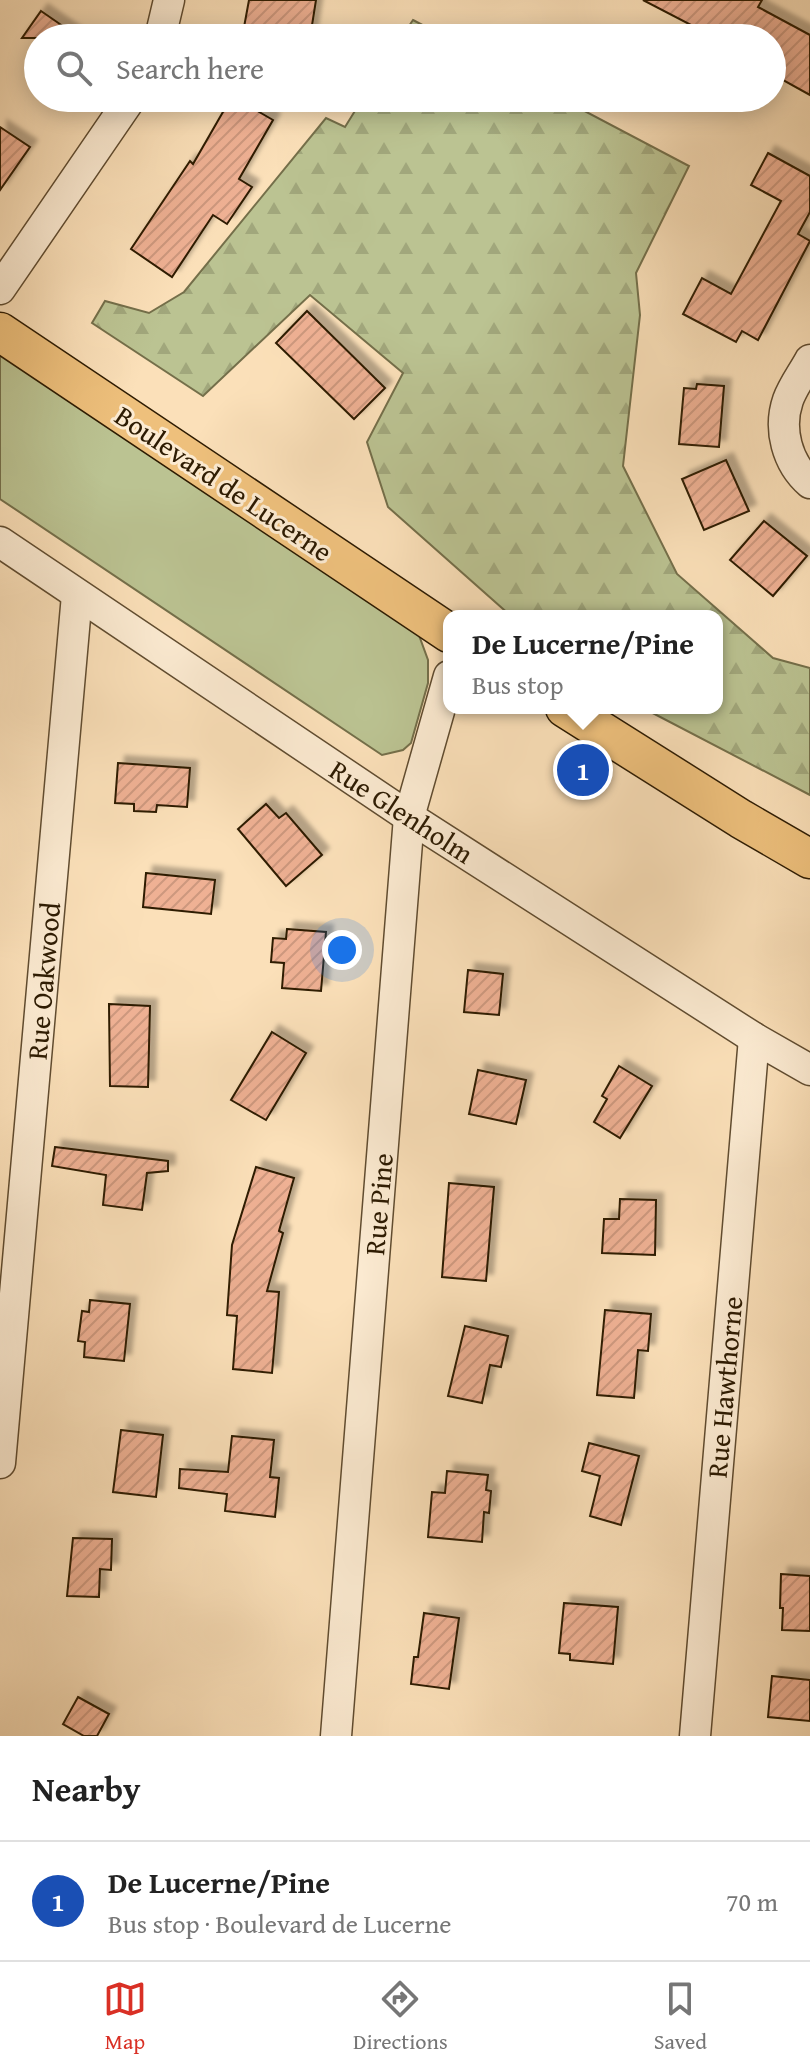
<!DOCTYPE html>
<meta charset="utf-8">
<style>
body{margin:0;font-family:"Gentium Book Plus",serif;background:#f2f2f2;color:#222}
.you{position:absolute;left:342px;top:950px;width:28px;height:28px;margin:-20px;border:6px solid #fff;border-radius:50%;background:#1a73e8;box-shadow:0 0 0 12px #1a73e833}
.badge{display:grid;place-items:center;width:52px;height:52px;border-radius:50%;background:#d93025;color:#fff;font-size:26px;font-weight:700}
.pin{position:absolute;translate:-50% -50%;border:4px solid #fff;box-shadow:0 2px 8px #0006}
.popup{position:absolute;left:443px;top:610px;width:280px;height:104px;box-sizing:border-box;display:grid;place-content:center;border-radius:16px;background:#fff;filter:drop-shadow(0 2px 6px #0005);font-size:26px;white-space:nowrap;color:#767676}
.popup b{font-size:30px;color:#222}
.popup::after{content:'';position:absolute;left:50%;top:100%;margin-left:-16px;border:16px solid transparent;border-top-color:#fff}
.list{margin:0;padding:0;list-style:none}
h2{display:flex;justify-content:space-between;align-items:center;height:104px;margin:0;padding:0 32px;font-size:34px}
h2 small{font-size:26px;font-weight:400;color:#767676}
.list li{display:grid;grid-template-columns:52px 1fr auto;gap:24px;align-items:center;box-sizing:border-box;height:120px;padding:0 32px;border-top:2px solid #e0e0e0}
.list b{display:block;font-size:30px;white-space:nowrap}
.list p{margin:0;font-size:26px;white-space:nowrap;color:#767676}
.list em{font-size:26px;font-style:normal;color:#767676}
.icon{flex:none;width:44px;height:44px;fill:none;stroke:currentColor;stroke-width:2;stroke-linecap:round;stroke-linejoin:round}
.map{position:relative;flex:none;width:810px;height:1736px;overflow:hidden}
.search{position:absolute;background:#fff;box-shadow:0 4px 20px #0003;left:24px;right:24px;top:24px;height:88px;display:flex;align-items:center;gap:20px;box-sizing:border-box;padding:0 28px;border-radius:44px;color:#767676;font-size:30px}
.sheet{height:224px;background:#fff}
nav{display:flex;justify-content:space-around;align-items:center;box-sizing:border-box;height:112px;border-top:2px solid #e0e0e0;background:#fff;font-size:22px;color:#767676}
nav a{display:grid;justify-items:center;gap:4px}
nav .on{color:#d93025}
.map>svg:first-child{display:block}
.forest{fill:url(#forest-firs);stroke:#746f4a;stroke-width:2}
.park{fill:#bbc392;stroke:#746f4a;stroke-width:2}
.building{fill:url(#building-hatch);stroke:#2d1b02;stroke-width:2;filter:url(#shadow)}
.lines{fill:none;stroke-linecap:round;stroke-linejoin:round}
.minor-casing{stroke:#604c30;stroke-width:33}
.major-casing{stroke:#2d1b02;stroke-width:41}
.minor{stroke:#fcebd2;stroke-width:30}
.major{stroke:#eec07c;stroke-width:38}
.labels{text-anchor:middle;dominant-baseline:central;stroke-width:6;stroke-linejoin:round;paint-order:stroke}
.street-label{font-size:28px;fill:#2d1b02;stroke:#fcebd2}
</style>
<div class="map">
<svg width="810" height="1736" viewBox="0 0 810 1736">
<defs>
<pattern id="forest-firs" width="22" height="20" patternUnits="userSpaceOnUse" patternTransform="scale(2)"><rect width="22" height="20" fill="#bbc392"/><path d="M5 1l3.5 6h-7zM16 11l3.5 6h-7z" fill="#a1a77c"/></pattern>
<pattern id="building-hatch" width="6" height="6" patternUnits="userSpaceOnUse" patternTransform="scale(2)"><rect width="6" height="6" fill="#efb194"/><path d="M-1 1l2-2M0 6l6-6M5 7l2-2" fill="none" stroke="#cd987e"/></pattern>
<filter id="shadow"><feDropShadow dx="7" dy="-7" stdDeviation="2" flood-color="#0004"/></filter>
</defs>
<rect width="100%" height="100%" fill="#fbe0b9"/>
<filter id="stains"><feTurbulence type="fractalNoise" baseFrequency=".0025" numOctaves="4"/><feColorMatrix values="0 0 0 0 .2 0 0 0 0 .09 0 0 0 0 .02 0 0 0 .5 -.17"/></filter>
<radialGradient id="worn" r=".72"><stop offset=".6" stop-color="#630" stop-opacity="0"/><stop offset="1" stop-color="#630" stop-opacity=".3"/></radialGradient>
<!-- forest -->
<g class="forest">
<path d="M 413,20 L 447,38 L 401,38 Z"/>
<path d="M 363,98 L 560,98 L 689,166 L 636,273 L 640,315 L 623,466 L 677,574 L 773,658 L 810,668 L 810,795 L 643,708 L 717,708 L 717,616 L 511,616 L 388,507 L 367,442 L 403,373 L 310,295 L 203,396 L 92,323 L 105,301 L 149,313 L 184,292 L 326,118 L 345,127 Z"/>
</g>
<!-- park -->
<path class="park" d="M 0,336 L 417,630 L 428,660 L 428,683 L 411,743 L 403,750 L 382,755 L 0,499 Z"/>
<!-- building -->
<g class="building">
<path d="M 249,0 L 316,0 L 310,38 L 242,38 Z"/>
<path d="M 643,0 L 762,0 L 758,7 L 810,35 L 810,95 L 772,74 L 772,38 L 716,38 Z"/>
<path d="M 41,11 L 80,38 L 22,38 Z"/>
<path d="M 231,98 L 235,98 L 273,120 L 239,179 L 252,187 L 227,224 L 213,215 L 172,277 L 131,249 L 190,161 L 193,164 Z"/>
<path d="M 0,127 L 30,147 L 0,190 Z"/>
<path d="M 768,153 L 810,176 L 810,212 L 798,234 L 810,241 L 758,340 L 742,331 L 736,342 L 683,314 L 702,278 L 731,294 L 781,201 L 751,185 Z"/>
<path d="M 307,311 L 385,388 L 354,419 L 276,343 Z"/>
<path d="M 697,384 L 724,386 L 719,447 L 679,444 L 684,388 L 696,389 Z"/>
<path d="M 726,460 L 749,511 L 704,530 L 682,479 Z"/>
<path d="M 764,521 L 807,556 L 773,596 L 730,560 Z"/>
<path d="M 118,763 L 190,768 L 187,807 L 157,805 L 156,812 L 134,811 L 134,804 L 115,803 Z"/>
<path d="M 266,804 L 279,818 L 286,813 L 322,855 L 286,886 L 238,829 Z"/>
<path d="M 146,873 L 215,880 L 211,914 L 143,907 Z"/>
<path d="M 287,929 L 326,932 L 321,991 L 282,988 L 284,963 L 271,962 L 273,938 L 286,939 Z"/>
<path d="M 468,970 L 503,974 L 499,1015 L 464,1012 Z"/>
<path d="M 109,1004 L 150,1006 L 148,1087 L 110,1086 Z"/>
<path d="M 272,1032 L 306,1053 L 266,1120 L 231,1100 Z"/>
<path d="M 619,1066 L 652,1086 L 620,1138 L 594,1122 L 607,1099 L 602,1096 Z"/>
<path d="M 478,1070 L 526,1080 L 516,1124 L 469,1114 Z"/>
<path d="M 55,1147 L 168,1161 L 168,1171 L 147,1173 L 142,1210 L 103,1205 L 106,1175 L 52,1166 Z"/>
<path d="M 256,1167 L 294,1178 L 279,1231 L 283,1233 L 267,1291 L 279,1292 L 272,1373 L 233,1369 L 237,1316 L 227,1315 L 232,1245 Z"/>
<path d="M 449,1183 L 494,1187 L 486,1281 L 442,1277 Z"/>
<path d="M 620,1199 L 656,1200 L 655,1255 L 602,1253 L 604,1219 L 619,1219 Z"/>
<path d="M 90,1300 L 130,1304 L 124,1361 L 84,1357 L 85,1342 L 78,1341 L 82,1311 L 89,1312 Z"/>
<path d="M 605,1310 L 651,1314 L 648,1351 L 638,1350 L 634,1398 L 597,1395 Z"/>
<path d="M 465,1326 L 508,1336 L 501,1367 L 490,1365 L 482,1403 L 448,1396 Z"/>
<path d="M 121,1430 L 163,1435 L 156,1497 L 113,1492 Z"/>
<path d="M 232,1436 L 274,1440 L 270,1477 L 279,1478 L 275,1517 L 225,1511 L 227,1494 L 179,1488 L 180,1469 L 228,1472 Z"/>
<path d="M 589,1443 L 639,1456 L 621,1525 L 590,1516 L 600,1476 L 582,1471 Z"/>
<path d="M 447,1471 L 488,1475 L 486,1490 L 491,1491 L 489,1513 L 484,1512 L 482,1542 L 428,1537 L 432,1492 L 445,1493 Z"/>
<path d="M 73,1538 L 112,1539 L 111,1570 L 100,1569 L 99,1597 L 67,1596 Z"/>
<path d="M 781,1574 L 810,1576 L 810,1631 L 782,1630 L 783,1608 L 780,1608 Z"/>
<path d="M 564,1603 L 618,1607 L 613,1664 L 570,1660 L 570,1654 L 559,1653 Z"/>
<path d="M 424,1613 L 459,1618 L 449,1689 L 411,1684 L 414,1657 L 418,1657 Z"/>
<path d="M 772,1676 L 810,1680 L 810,1721 L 768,1717 Z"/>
<path d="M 78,1697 L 109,1714 L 97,1736 L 84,1736 L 63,1724 Z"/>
</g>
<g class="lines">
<!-- minor casing -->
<g class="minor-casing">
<g id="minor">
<path d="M 160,38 L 169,0"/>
<path d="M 0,289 L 131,98"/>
<path d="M 810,360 C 803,373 793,386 788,400 C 778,429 787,463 810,483"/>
<path d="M 0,542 L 409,817 L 754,1038 L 810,1070"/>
<path d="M 0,1463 L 77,595"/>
<path d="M 336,1736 L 409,817 L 449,676"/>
<path d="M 695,1736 L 754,1038"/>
</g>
</g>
<!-- major casing -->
<g class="major-casing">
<g id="major">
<path d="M 0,332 L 449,633"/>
<path d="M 565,708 L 741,819 L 810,859"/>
</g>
</g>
<!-- minor -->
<use href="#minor" class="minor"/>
<!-- major -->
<use href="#major" class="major"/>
</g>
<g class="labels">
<!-- street labels -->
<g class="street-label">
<text transform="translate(224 483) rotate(34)">Boulevard de Lucerne</text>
<text transform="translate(402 811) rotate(33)">Rue Glenholm</text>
<text transform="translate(43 981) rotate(-85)">Rue Oakwood</text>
<text transform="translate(378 1204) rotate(-85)">Rue Pine</text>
<text transform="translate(724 1387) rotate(-85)">Rue Hawthorne</text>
</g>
</g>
<rect width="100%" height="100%" filter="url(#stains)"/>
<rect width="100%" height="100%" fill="url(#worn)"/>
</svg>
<div class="you"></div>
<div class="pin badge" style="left:583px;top:770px;background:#1a4fb4">1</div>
<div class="popup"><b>De Lucerne/Pine</b>Bus stop</div>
<div class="search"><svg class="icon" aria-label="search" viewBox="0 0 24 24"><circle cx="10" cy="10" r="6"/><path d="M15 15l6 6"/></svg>Search here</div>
</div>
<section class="sheet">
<h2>Nearby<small></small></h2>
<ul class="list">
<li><span class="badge" style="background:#1a4fb4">1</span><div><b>De Lucerne/Pine</b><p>Bus stop · Boulevard de Lucerne</p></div><em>70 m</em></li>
</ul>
</section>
<nav>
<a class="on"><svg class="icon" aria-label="map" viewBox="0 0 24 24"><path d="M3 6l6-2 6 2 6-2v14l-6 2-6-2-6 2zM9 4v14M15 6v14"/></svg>Map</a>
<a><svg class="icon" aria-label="directions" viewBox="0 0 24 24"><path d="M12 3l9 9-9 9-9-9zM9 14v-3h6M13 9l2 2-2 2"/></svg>Directions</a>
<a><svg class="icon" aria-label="saved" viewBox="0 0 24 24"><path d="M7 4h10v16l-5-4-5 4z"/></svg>Saved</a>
</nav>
